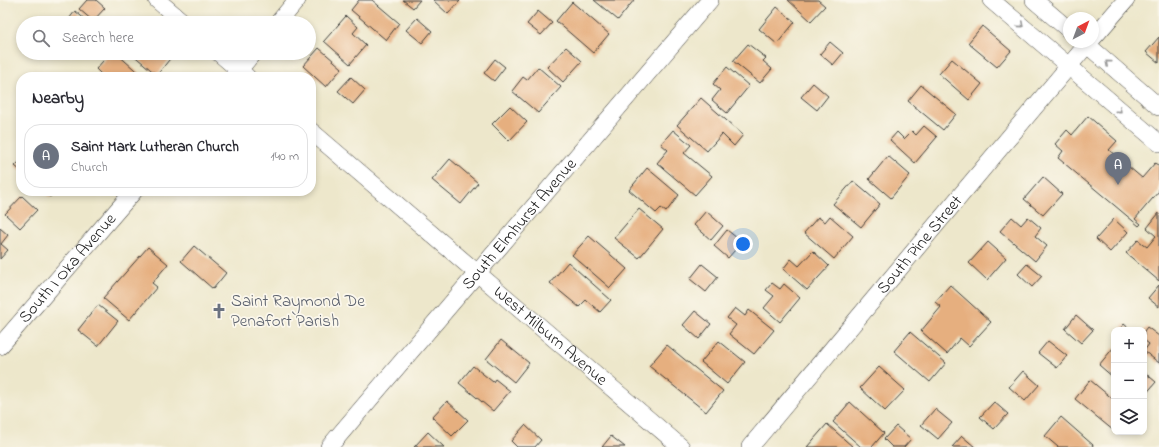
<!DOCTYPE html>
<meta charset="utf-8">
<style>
body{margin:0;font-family:"Indie Flower",sans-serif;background:#f7f7f7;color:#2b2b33}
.controls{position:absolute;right:12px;bottom:12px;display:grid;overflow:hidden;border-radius:8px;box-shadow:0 2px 6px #0003}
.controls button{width:36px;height:36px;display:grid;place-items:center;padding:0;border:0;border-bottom:1px solid #e1e1e2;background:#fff;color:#2b2b33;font:20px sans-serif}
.compass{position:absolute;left:1063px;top:12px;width:36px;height:36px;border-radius:50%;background:#fff;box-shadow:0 2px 6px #0003;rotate:41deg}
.you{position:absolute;left:743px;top:244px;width:14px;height:14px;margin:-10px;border:3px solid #fff;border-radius:50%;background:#1a73e8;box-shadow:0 0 0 6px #1a73e833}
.badge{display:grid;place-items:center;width:26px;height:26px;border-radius:50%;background:#0b8043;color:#fff;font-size:13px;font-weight:700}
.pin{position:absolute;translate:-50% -33px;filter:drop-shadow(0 1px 2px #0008)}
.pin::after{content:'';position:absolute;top:21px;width:14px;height:12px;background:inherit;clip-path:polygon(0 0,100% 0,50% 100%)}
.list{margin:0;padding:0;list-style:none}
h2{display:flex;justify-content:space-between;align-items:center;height:52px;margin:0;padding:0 16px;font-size:17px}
h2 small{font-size:13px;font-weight:400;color:#7c7c81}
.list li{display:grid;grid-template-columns:26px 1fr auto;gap:12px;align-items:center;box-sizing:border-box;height:64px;margin:0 8px 8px;padding:0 8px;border:1px solid #e1e1e2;border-radius:16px}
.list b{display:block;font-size:15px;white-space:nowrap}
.list p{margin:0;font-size:13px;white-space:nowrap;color:#7c7c81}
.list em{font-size:13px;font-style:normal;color:#7c7c81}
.icon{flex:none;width:22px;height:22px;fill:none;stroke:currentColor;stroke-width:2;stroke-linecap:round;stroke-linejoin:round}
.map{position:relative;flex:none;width:1159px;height:447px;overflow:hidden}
.search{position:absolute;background:#fff;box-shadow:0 2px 6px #0003;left:16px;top:16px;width:300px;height:44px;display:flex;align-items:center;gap:10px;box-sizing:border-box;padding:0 14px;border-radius:22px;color:#7c7c81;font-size:15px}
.panel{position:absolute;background:#fff;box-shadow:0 2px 6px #0003;left:16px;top:72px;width:300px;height:124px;border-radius:16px}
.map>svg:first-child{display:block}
.building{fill:#e6af7f}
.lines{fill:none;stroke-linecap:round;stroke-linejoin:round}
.minor-casing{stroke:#3b3a36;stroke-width:18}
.minor{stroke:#fff;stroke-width:17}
.oneway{stroke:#999}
.labels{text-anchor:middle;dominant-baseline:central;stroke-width:3.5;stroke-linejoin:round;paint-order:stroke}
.street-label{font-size:17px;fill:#1c1c1c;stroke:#fbf7ec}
.worship-label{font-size:17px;fill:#5b616d;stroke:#fbf7ec;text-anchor:start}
</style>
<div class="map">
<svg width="1159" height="447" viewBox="0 0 1159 447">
<rect width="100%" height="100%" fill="#fbf7ec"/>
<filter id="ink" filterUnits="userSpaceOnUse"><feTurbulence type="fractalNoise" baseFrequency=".025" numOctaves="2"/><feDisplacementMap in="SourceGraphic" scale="8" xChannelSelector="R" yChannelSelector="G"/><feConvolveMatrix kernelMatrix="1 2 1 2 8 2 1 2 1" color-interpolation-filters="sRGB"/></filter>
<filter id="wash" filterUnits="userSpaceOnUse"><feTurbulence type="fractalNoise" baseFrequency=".012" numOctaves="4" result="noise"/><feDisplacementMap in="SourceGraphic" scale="16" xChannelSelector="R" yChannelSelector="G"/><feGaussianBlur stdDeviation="0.9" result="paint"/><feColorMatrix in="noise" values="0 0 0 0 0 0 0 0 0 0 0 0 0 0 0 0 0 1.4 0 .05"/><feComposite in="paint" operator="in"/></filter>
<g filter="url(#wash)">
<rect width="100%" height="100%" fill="#ede7cb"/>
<g id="blocks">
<!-- building -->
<g class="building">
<path d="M 87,0 L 96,0 L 105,8 L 93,21 L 79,9 Z"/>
<path d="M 359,0 L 372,0 L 399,23 L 386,40 L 351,10 Z"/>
<path d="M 403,0 L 420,0 L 413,8 Z"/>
<path d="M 433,0 L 459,0 L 460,1 L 448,14 Z"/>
<path d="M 594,0 L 634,0 L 618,20 Z"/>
<path d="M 788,0 L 818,0 L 825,6 L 811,21 Z"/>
<path d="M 572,2 L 609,34 L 593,53 L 556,21 Z"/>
<path d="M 777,7 L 795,22 L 777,44 L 759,29 Z"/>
<path d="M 75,11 L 87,21 L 85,23 L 66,23 Z"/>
<path d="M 538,11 L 552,23 L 541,35 L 527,24 Z"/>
<path d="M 346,16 L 358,27 L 353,33 L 366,45 L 350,64 L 324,41 Z"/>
<path d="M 417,18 L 432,31 L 422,43 L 406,30 Z"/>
<path d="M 982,26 L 1011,51 L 997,67 L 968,43 Z"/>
<path d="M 1159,37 L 1159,63 L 1146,52 Z"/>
<path d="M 830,42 L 843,53 L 833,65 L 820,54 Z"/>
<path d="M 748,44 L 766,58 L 763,61 L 772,69 L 760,83 L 733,61 Z"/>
<path d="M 566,47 L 582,61 L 563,82 L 547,67 Z"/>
<path d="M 319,48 L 342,68 L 326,87 L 303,66 Z"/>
<path d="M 110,53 L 116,53 L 143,77 L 104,77 L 96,69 Z"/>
<path d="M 131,53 L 171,53 L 173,55 L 157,75 Z"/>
<path d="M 495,59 L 505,67 L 494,81 L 484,73 Z"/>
<path d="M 952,59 L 982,84 L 969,100 L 939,74 Z"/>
<path d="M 538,67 L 561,87 L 538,113 L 512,91 L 523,77 L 527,80 Z"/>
<path d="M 727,67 L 749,86 L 727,113 L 712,100 L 720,90 L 713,84 Z"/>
<path d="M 351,77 L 365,90 L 353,104 L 338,91 Z"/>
<path d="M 813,83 L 828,96 L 817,110 L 801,97 Z"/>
<path d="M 921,85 L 956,114 L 943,130 L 908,101 Z"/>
<path d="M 701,98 L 743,135 L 734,146 L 722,134 L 707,151 L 677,125 Z"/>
<path d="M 510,106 L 527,122 L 509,141 L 492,124 Z"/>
<path d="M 1088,116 L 1117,141 L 1109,150 L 1142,178 L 1155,163 L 1159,166 L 1159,191 L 1135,219 L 1141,224 L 1139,226 L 1058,158 L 1063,151 L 1055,144 L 1067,130 L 1072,135 Z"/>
<path d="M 924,126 L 937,137 L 915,163 L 890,140 L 897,132 L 904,139 L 912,131 L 916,135 Z"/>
<path d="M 673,130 L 691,145 L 684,153 L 712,176 L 695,195 L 657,163 L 668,150 L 661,144 Z"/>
<path d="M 888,156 L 910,175 L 891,198 L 869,179 Z"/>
<path d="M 450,159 L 478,183 L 461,204 L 432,180 Z"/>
<path d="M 21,160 L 21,171 L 15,166 Z"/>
<path d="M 647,168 L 679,195 L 666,212 L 661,208 L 656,213 L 629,190 Z"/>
<path d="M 1043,177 L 1062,194 L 1043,215 L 1024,199 Z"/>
<path d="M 853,181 L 880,204 L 861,227 L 833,204 Z"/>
<path d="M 43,191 L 56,191 L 50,197 Z"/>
<path d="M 22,196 L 37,210 L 20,228 L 5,214 Z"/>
<path d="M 639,209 L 663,229 L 639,258 L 614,238 Z"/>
<path d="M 706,211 L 723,226 L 711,240 L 694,225 Z"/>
<path d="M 1159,213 L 1159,281 L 1126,253 L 1138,240 L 1147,247 L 1156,236 L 1147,228 Z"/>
<path d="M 830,216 L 853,236 L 834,259 L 804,233 L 818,217 L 825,222 Z"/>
<path d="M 1012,217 L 1021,225 L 1028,217 L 1041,228 L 1035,236 L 1047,246 L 1035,261 L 1000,231 Z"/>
<path d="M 1114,219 L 1128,232 L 1110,252 L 1096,239 Z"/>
<path d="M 0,228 L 8,235 L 1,244 L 8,250 L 0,259 Z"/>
<path d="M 727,230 L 742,242 L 728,258 L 714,246 Z"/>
<path d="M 589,236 L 627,269 L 610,288 L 572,255 Z"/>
<path d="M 988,242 L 1006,258 L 987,280 L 969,263 Z"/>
<path d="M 194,246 L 226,273 L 213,289 L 181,261 Z"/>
<path d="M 148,247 L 168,264 L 152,283 L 157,287 L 129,320 L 103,298 Z"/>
<path d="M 813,251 L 829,266 L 807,290 L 783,269 L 791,259 L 799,266 Z"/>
<path d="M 568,262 L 611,300 L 600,312 L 586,300 L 579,307 L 550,283 Z"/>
<path d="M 702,264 L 718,277 L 706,292 L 690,279 Z"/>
<path d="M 1027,264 L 1042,276 L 1032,287 L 1018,274 Z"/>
<path d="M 772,283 L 780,289 L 784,284 L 800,298 L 780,322 L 764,308 L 774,296 L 766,290 Z"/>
<path d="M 950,285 L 991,322 L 969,346 L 960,338 L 947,354 L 921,331 L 941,307 L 935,302 Z"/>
<path d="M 1159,285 L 1159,307 L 1148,298 Z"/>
<path d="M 98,305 L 118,321 L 98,346 L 78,330 Z"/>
<path d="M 735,308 L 745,316 L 749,310 L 774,330 L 754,354 L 729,334 L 736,325 L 727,318 Z"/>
<path d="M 695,311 L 711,324 L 699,339 L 683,325 Z"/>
<path d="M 1076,315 L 1093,330 L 1081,343 L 1065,329 Z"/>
<path d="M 1124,324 L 1131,330 L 1119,330 Z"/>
<path d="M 1147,327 L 1159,336 L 1159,363 L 1144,351 L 1149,344 L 1144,340 L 1144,331 Z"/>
<path d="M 910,332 L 946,363 L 930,382 L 894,351 Z"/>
<path d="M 501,340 L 529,363 L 514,382 L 486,359 Z"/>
<path d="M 719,341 L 745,362 L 727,384 L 701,362 Z"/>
<path d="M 1048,341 L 1067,356 L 1057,368 L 1038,353 Z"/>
<path d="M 667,345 L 723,391 L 706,412 L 649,366 Z"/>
<path d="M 1114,347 L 1114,378 L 1099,365 Z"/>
<path d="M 473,366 L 493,382 L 495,379 L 510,391 L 493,411 L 459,383 Z"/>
<path d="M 879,367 L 905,390 L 885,411 L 860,388 Z"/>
<path d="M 1023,371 L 1039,385 L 1025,401 L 1009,387 Z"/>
<path d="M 1144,372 L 1156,382 L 1144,396 Z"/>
<path d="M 1090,380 L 1114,400 L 1114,431 L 1075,399 Z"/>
<path d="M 447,401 L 468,420 L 452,436 L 432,417 Z"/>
<path d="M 850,402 L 884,433 L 872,447 L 861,447 L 833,422 Z"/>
<path d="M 994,402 L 1008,414 L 994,429 L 980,417 Z"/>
<path d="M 935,409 L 952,423 L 938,439 L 921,425 Z"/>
<path d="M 1061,417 L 1093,445 L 1092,447 L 1058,447 L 1045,436 Z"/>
<path d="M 827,424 L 853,447 L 807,447 Z"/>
<path d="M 525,425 L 541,440 L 535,447 L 517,447 L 511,441 Z"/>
<path d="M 896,426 L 911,439 L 904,447 L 892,447 L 884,439 Z"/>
<path d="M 428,432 L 444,447 L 414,447 Z"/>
<path d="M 611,436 L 625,447 L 602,447 Z"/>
<path d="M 962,436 L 975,447 L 952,447 Z"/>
</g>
</g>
</g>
<g filter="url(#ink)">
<use href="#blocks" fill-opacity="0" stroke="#3b3a36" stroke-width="1"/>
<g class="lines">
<!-- minor casing -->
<g class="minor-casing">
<g id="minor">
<path d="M 157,0 L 184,23"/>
<path d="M 991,0 L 1159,143"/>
<path d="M 1034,0 L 1069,30"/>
<path d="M 278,23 L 297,0"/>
<path d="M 1093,38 L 1126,0"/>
<path d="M 1084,42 L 1159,107"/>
<path d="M 219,53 L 247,77"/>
<path d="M 233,77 L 253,53"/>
<path id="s1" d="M 311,131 L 681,447"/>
<path id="s2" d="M 0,346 L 134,191"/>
<path id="s3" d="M 329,447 L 710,0"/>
<path id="s4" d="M 750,447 L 1089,42"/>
</g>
</g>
<!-- minor -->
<use href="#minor" class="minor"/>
</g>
<!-- one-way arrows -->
<defs><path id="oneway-chevron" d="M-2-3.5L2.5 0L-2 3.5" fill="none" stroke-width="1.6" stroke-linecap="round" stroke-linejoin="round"/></defs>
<g class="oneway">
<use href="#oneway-chevron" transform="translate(1021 25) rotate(41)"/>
<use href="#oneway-chevron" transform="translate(1108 63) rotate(-139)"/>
<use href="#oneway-chevron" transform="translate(1119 110) rotate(40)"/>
</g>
</g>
<!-- icons -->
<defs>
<g id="church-bare" transform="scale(1.2)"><path d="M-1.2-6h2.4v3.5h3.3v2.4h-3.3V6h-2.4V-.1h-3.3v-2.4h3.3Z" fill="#6b7280" stroke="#fbf7ec" stroke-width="2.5" paint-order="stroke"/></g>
</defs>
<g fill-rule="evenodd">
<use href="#church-bare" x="219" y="311"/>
</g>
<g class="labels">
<!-- street labels -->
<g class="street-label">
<text stroke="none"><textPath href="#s3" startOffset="293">South Elmhurst Avenue</textPath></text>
<text stroke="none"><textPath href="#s4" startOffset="264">South Pine Street</textPath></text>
<text stroke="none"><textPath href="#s2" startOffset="103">South I Oka Avenue</textPath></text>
<text stroke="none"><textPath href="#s1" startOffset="315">West Milburn Avenue</textPath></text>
</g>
<!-- worship labels -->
<g class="worship-label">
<text x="231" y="301">Saint Raymond De<tspan x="231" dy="20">Penafort Parish</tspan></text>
</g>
</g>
</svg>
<div class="controls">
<button>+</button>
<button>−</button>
<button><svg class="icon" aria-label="layers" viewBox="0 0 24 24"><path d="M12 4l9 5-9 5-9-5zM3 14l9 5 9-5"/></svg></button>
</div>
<svg class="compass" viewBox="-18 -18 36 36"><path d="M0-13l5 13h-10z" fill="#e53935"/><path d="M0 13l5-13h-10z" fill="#7c7c81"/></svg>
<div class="you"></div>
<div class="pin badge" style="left:1118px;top:185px;background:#6b7280">A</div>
<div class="search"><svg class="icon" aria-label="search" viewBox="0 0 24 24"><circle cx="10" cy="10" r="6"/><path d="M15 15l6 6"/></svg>Search here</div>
<section class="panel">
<h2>Nearby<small></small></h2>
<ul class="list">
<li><span class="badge" style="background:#6b7280">A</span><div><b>Saint Mark Lutheran Church</b><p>Church</p></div><em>140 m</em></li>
</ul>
</section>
</div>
